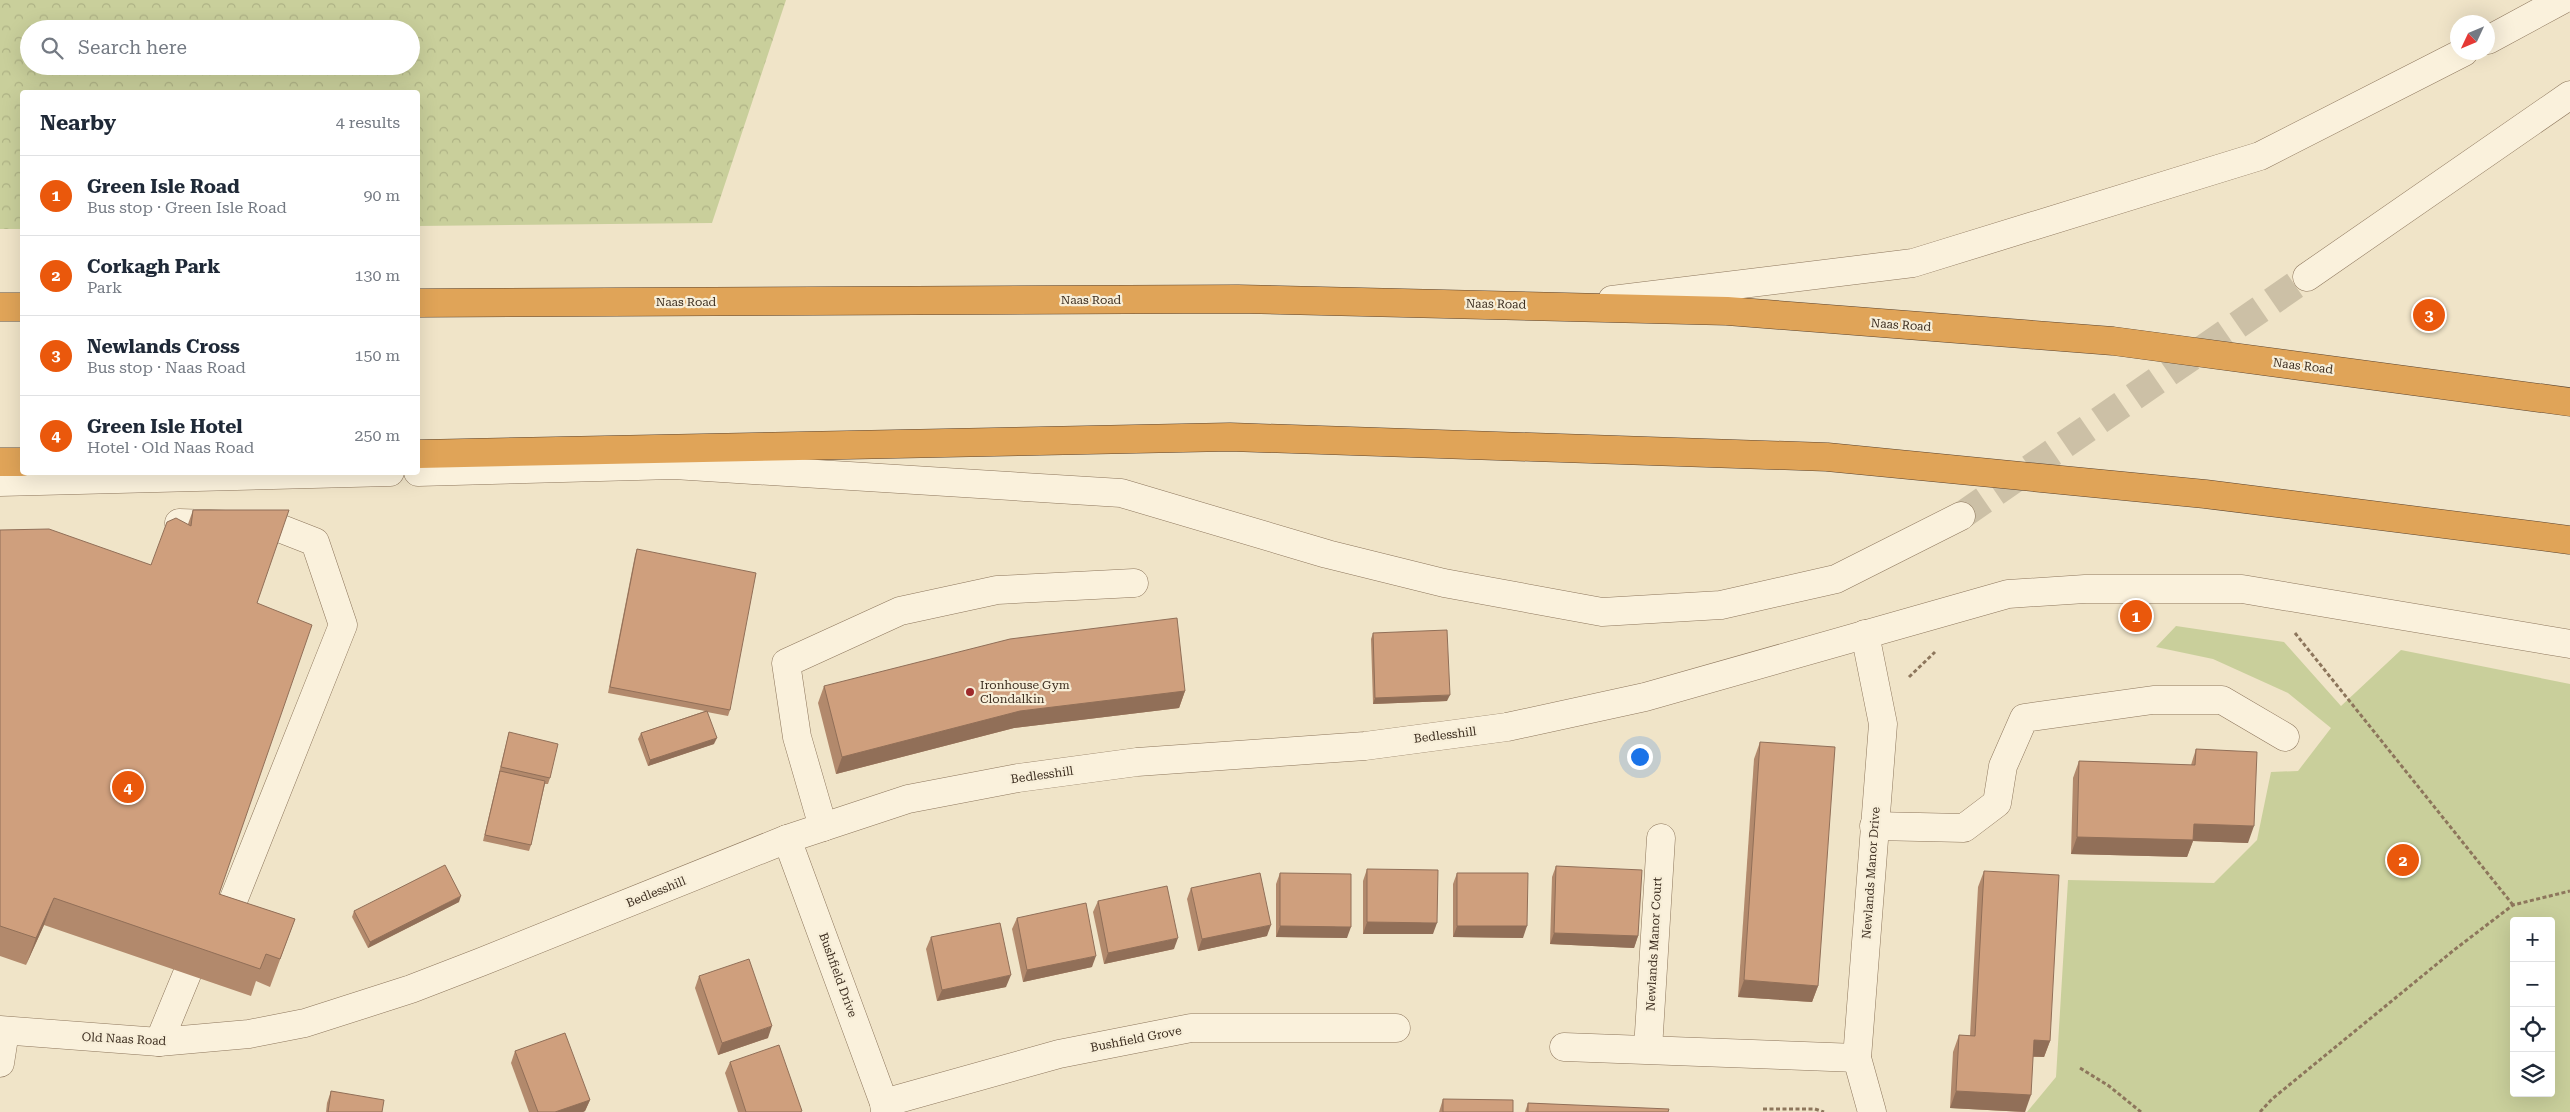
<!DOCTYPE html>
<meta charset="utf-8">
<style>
body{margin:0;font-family:"Roboto Serif",serif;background:#f2f2f3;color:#1f2937}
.controls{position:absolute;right:15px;bottom:15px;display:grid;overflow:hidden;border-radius:5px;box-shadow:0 5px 20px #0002}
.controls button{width:45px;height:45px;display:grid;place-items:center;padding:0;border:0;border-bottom:1px solid #e0e1e3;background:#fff;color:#1f2937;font:25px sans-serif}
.compass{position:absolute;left:2450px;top:15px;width:45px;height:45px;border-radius:50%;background:#fff;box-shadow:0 5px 20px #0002;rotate:226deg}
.you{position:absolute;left:1639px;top:756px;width:18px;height:18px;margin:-12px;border:4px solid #fff;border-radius:50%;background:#1a73e8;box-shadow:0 0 0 8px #1a73e833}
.badge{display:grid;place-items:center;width:32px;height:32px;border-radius:50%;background:#ea580c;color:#fff;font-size:16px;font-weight:700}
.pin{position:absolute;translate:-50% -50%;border:2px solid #fff;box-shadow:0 1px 5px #0006}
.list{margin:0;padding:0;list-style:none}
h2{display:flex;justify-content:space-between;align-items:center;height:65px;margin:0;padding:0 20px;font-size:21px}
h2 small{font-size:16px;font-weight:400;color:#747a83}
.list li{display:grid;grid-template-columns:32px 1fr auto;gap:15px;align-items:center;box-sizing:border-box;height:80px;padding:0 20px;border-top:1px solid #e0e1e3}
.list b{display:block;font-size:19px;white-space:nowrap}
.list p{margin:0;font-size:16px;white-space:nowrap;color:#747a83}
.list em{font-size:16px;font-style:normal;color:#747a83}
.icon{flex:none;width:28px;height:28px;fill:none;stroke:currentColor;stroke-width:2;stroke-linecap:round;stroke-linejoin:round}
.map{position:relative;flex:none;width:2570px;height:1112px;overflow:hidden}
.search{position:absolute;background:#fff;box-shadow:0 5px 20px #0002;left:20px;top:20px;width:400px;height:55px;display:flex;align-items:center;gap:12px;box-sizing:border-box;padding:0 18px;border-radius:28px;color:#747a83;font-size:19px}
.panel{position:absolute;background:#fff;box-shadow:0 5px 20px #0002;left:20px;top:90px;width:400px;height:385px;border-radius:5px}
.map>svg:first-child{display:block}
.forest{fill:url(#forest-crowns);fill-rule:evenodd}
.park{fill:#c9cf9b;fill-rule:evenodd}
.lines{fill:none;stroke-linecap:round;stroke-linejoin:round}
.minor-tunnel{stroke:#ccc0a6;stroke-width:28;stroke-dasharray:28 14;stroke-linecap:butt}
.minor-casing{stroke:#8d765c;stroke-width:29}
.highway-casing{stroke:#5b4430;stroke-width:29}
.path{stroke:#8d765c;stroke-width:3;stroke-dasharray:4 2.5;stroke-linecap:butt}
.minor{stroke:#faf1dc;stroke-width:28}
.highway{stroke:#e0a458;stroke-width:28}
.wall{fill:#b2896c}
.shaded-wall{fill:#916f58}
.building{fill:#cf9f7d;stroke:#916f58}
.poi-dot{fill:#9e2a2b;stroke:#f7eed8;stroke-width:2}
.labels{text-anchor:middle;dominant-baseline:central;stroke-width:4.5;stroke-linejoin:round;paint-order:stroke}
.street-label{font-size:12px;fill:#3d2e20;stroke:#f7eed8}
.poi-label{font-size:12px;fill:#3d2e20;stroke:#f7eed8;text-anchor:start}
</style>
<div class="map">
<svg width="2570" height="1112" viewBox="0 0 2570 1112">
<defs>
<pattern id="forest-crowns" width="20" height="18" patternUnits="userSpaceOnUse" patternTransform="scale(1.25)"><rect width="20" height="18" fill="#c9cf9b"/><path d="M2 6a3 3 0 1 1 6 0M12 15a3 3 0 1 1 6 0" fill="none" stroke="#aeb285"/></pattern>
</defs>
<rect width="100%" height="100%" fill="#f0e4c8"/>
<!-- forest -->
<path class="forest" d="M 0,0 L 786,0 L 712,223 L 418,226 L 418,92 L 22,92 L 22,229 L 0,229 ZM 29,29 L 411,29 L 411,66 L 29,66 Z"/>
<!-- park -->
<path class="park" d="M 2176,626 L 2284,642 L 2341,706 L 2401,650 L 2570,684 L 2570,1112 L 2027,1112 L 2056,1077 L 2068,880 L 2214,883 L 2257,840 L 2271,772 L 2298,771 L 2331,728 L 2288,693 L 2213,659 L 2156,647 ZM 2514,921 L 2551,921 L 2551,1093 L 2514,1093 Z"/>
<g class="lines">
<!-- minor-tunnel -->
<path class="minor-tunnel" d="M 1961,516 L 2307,277"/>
<!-- minor casing -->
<g class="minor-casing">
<g id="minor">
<path d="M 2488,40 L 2562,0"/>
<path d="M 2307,277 L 2570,95"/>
<path d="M 1612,300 L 1913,263 L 2260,156 L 2464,52"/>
<path d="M 418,472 L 674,465 L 1121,493 L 1327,554 L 1444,583 L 1602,612 L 1721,605 L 1836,579 L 1961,516"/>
<path d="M 0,482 L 390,472"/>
<path d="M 179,523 L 274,526 L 315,542 L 343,625 L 223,926"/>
<path d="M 1865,634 L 1883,724 L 1857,1058 L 1872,1112"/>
<path d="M 1874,826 L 1964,828 L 1997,803 L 2003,766 L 2024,718 L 2153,700 L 2222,700 L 2285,737"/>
<path d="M 823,827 L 797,737 L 786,663 L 900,611 L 997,590 L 1134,583"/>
<path d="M 787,839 L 884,1103 L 885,1112"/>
<path d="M 0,1030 L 159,1042 L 249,1034 L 305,1023 L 411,989 L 481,962 L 787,839 L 908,799 L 1018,778 L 1137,762 L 1365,746 L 1507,727 L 1645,697 L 2008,594 L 2085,589 L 2242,589 L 2570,644"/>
<path d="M 159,1042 L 187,974"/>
<path d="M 1564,1047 L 1857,1058"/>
<path d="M 1648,1049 L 1661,838"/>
<path d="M 0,1063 L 5,1031"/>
<path d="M 884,1103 L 1059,1054 L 1191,1028 L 1396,1028"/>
</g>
</g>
<!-- highway casing -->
<g class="highway-casing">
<g id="highway">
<path d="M 418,303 L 1238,299 L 1727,311 L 2113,341 L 2570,402"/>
<path d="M 0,307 L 22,307"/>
<path d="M 418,454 L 1230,437 L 1827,457 L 2205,494 L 2570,540"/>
<path d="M 0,462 L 22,462"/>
</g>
</g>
<!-- path -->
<g class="path">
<path d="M 2295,633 L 2513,905"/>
<path d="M 1909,677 L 1935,652"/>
<path d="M 2080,1068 L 2109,1086 L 2141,1112"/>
<path d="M 1763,1109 L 1815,1109 L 1824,1112"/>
<path d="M 2260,1112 L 2272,1099 L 2454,950 L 2513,905 L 2570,891"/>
</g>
<!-- minor -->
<use href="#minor" class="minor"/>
<!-- highway -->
<use href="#highway" class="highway"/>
</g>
<!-- wall -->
<g class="wall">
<path d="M 193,510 L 257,603 L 219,894 L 295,919 L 270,987 L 256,981 L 251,996 L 44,925 L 26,965 L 0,956 L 0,530 L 151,565 L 188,524 Z"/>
<path d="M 637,549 L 730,710 L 728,716 L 707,712 L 714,744 L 648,766 L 638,739 L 641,733 L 705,711 L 608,693 L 635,555 Z"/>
<path d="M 1373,633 L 1447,701 L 1373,704 L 1371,639 Z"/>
<path d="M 824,686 L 1185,691 L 1179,708 L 1014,728 L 836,774 L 818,703 Z"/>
<path d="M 509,732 L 550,778 L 548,784 L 545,784 L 531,845 L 529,851 L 483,841 L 499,773 L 499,772 Z"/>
<path d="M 1760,742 L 1818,986 L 1812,1002 L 1738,997 L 1754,759 Z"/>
<path d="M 2196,749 L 2248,843 L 2193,841 L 2187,857 L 2071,854 L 2073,778 L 2079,761 L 2191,765 Z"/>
<path d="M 1556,866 L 1638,936 L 1634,948 L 1550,944 L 1552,877 Z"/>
<path d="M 1367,869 L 1433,934 L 1363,934 L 1363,881 Z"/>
<path d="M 1984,871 L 2050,1041 L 2044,1057 L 2033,1057 L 2025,1112 L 1950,1108 L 1953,1052 L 1959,1035 L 1970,1036 L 1978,887 Z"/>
<path d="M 1280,873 L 1347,938 L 1276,937 L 1276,884 Z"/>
<path d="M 1457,873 L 1523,938 L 1453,937 L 1453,884 Z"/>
<path d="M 1191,888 L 1267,936 L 1198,951 L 1187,899 Z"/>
<path d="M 1098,901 L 1174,949 L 1104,964 L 1093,912 Z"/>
<path d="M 459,902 L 368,948 L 352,917 L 354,911 Z"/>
<path d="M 1017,918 L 1092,967 L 1023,982 L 1012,929 Z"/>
<path d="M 931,937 L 1006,987 L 937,1001 L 926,949 Z"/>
<path d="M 699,976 L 768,1038 L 718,1055 L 695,988 Z"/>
<path d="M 515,1051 L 590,1100 L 585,1111 L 583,1112 L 529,1112 L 511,1063 Z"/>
<path d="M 730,1062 L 802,1112 L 738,1112 L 725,1073 Z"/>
<path d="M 331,1091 L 382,1112 L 326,1112 L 327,1103 Z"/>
<path d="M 1443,1099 L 1513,1112 L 1439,1112 Z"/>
<path d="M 1528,1103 L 1668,1112 L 1525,1112 Z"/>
</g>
<!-- shaded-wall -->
<g class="shaded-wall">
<path d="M 1185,691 L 1179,708 L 1014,728 L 836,774 L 842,757 L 1020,711 Z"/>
<path d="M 1450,695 L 1447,701 L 1373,704 L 1375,698 Z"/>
<path d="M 717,738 L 714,744 L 648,766 L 650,760 Z"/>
<path d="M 2194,824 L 2254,826 L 2248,843 L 2193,841 L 2187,857 L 2071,854 L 2077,837 Z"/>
<path d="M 461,896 L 459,902 L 368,948 L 370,942 Z"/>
<path d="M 54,898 L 44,925 L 26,965 L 36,938 Z"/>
<path d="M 1367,922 L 1437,923 L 1433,934 L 1363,934 Z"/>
<path d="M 1271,925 L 1267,936 L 1198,951 L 1202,939 Z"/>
<path d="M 1280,926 L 1351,927 L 1347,938 L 1276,937 Z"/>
<path d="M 1457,926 L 1527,926 L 1523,938 L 1453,937 Z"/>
<path d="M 1554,933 L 1638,936 L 1634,948 L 1550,944 Z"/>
<path d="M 1178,938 L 1174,949 L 1104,964 L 1108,953 Z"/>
<path d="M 1096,956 L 1092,967 L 1023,982 L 1027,970 Z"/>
<path d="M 1011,975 L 1006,987 L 937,1001 L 942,990 Z"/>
<path d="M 1744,980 L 1818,986 L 1812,1002 L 1738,997 Z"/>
<path d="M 772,1026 L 768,1038 L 718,1055 L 722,1043 Z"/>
<path d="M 2034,1040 L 2050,1041 L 2044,1057 L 2028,1056 Z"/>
<path d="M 1956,1091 L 2031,1095 L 2025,1112 L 1950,1108 Z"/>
<path d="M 590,1100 L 585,1111 L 583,1112 L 555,1112 Z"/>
</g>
<!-- building -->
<g class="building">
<path d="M 193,510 L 289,510 L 257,603 L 312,625 L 219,894 L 295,919 L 280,959 L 266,954 L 260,969 L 54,898 L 36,938 L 0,926 L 0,530 L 49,529 L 151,565 L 167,522 L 176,518 L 191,526 Z"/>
<path d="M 637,549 L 756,573 L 730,710 L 610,687 Z"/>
<path d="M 1177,618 L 1185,691 L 1020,711 L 842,757 L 824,686 L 1010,639 Z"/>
<path d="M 1447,630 L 1450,695 L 1375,698 L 1373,633 Z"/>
<path d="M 707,711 L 717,738 L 650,760 L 641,733 Z"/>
<path d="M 509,732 L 558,744 L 550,778 L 501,767 Z"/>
<path d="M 1760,742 L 1835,747 L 1818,986 L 1744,980 Z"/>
<path d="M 2196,749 L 2257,752 L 2254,826 L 2194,824 L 2193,840 L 2077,837 L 2079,761 L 2195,765 Z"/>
<path d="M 500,771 L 545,781 L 531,845 L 485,835 Z"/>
<path d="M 445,865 L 461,896 L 370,942 L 354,911 Z"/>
<path d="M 1556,866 L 1642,870 L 1638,936 L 1554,933 Z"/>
<path d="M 1367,869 L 1438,870 L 1437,923 L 1367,922 Z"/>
<path d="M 1984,871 L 2059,875 L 2050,1041 L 2034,1040 L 2031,1095 L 1956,1091 L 1959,1035 L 1975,1036 Z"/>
<path d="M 1260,873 L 1271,925 L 1202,939 L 1191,888 Z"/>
<path d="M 1280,873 L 1351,874 L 1351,927 L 1280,926 Z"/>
<path d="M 1457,873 L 1528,873 L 1527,926 L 1457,926 Z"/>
<path d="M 1167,886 L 1178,938 L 1108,953 L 1098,901 Z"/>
<path d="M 1086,903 L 1096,956 L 1027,970 L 1017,918 Z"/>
<path d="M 1000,923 L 1011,975 L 942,990 L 931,937 Z"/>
<path d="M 749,959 L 772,1026 L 722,1043 L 699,976 Z"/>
<path d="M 565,1033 L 590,1100 L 555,1112 L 538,1112 L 515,1051 Z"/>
<path d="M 779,1045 L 802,1111 L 800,1112 L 746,1112 L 730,1062 Z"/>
<path d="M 331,1091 L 384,1100 L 382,1112 L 328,1112 Z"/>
<path d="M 1443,1099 L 1513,1100 L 1513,1112 L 1443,1112 Z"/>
<path d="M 1528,1103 L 1669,1109 L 1668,1112 L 1528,1112 Z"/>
</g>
<!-- markers -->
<circle class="poi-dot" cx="970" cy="692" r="5"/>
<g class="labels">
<!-- street labels -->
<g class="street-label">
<text x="1091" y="300">Naas Road</text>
<text x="686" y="302">Naas Road</text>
<text transform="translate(1496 304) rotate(1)">Naas Road</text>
<text transform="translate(1901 325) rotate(4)">Naas Road</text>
<text transform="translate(2303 366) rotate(7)">Naas Road</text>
<text transform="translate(1445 735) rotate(-7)">Bedlesshill</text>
<text transform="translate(1042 775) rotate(-8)">Bedlesshill</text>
<text transform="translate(1871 873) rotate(-86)">Newlands Manor Drive</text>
<text transform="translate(656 892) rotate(-22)">Bedlesshill</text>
<text transform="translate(1654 944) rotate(-87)">Newlands Manor Court</text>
<text transform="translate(838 975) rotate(70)">Bushfield Drive</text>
<text transform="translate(124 1039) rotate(3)">Old Naas Road</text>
<text transform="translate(1136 1039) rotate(-11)">Bushfield Grove</text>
</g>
<!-- poi labels -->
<g class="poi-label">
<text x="980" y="685">Ironhouse Gym<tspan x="980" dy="14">Clondalkin</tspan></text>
</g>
</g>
</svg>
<div class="controls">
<button>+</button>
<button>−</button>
<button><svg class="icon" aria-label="locate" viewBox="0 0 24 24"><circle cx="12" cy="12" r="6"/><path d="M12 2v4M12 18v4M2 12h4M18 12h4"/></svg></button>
<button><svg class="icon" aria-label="layers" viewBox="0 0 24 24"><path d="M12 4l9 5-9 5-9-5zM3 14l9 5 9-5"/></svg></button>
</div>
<svg class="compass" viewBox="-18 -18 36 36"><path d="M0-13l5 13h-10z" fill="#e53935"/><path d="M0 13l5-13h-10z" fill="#747a83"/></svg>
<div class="you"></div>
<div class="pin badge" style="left:2136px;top:616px">1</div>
<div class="pin badge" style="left:2403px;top:860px">2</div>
<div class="pin badge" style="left:2429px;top:315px">3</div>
<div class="pin badge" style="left:128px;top:787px">4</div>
<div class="search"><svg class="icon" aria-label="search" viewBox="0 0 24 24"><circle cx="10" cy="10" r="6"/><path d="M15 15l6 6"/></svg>Search here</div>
<section class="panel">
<h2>Nearby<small>4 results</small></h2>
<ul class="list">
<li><span class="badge">1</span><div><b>Green Isle Road</b><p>Bus stop · Green Isle Road</p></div><em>90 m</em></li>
<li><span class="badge">2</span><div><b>Corkagh Park</b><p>Park</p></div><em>130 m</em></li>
<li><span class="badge">3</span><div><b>Newlands Cross</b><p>Bus stop · Naas Road</p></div><em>150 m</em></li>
<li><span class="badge">4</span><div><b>Green Isle Hotel</b><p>Hotel · Old Naas Road</p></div><em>250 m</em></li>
</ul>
</section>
</div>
